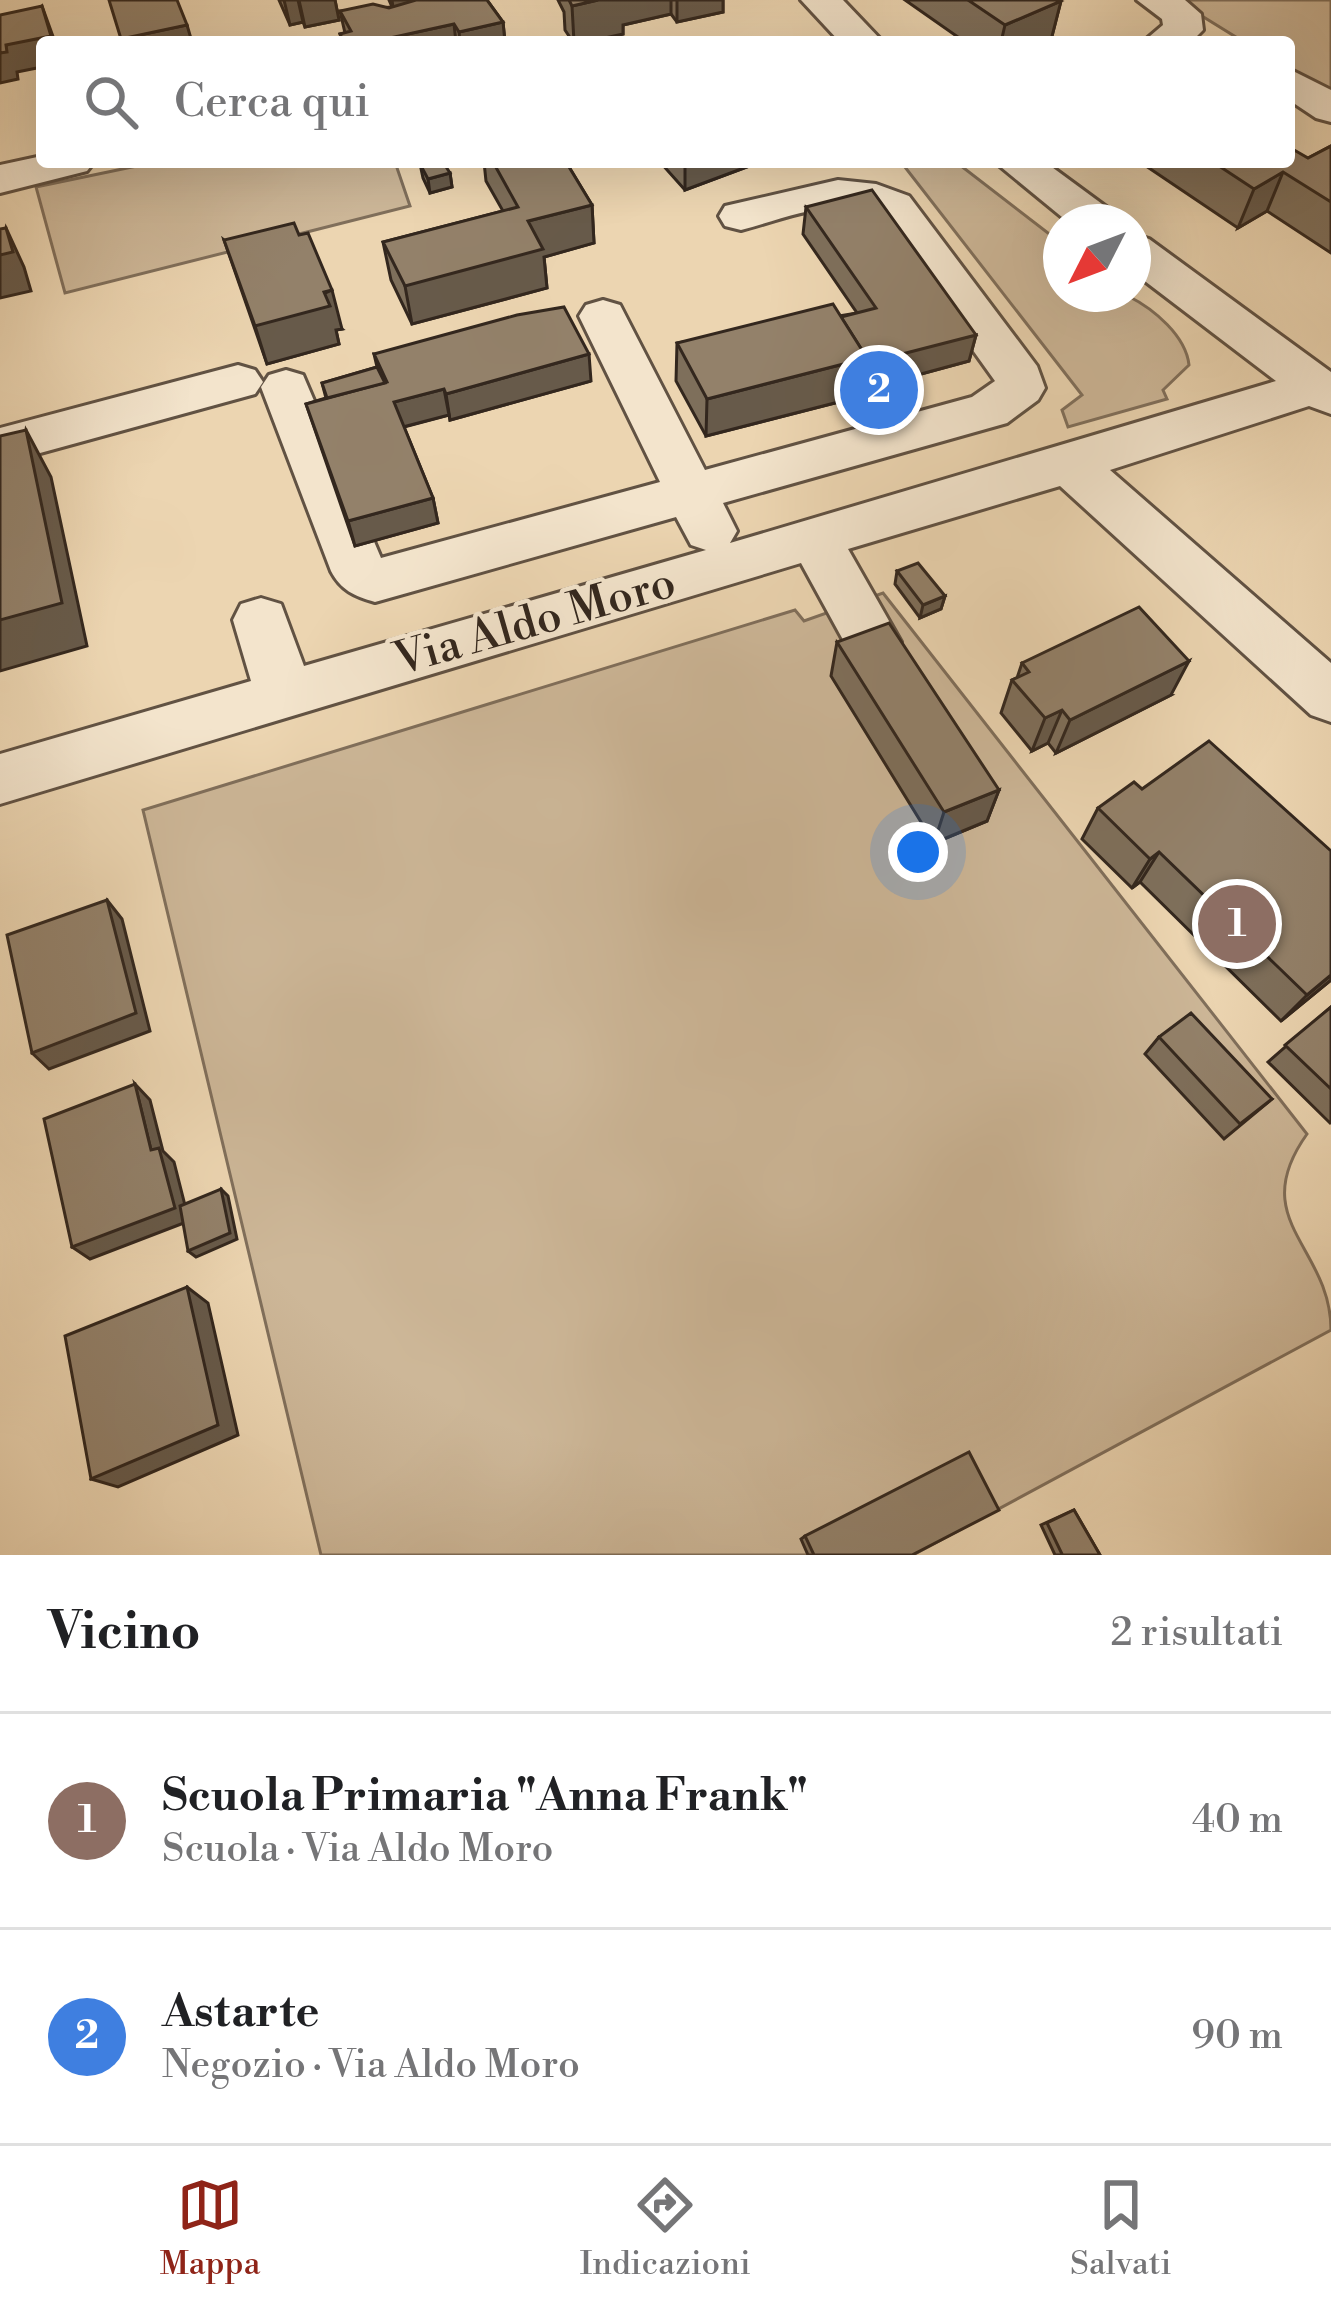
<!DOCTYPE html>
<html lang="it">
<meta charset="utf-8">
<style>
body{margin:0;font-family:"Libre Bodoni",serif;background:#f2f2f2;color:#202124}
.compass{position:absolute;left:1043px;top:204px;width:108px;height:108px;border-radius:50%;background:#fff;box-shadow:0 12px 48px #0002;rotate:228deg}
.you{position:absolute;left:918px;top:852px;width:42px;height:42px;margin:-30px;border:9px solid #fff;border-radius:50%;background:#1a73e8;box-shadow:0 0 0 18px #1a73e833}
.badge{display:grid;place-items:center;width:78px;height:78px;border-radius:50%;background:#8f2418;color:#fff;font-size:39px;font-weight:700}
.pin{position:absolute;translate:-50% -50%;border:6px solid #fff;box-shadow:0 3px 12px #0006}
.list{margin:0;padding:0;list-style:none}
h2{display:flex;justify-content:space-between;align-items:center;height:156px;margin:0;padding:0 48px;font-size:51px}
h2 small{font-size:39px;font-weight:400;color:#757577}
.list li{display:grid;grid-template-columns:78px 1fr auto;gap:36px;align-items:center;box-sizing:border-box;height:216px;padding:0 48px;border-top:3px solid #e0e0e0}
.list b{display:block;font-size:45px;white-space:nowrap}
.list p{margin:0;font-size:39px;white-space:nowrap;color:#757577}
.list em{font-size:39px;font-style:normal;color:#757577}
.icon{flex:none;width:66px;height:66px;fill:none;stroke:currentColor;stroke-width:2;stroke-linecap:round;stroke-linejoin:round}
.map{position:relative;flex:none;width:1331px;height:1555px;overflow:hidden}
.search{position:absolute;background:#fff;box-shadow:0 12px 48px #0002;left:36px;right:36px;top:36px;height:132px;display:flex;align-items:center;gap:30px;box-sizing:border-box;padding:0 42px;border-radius:12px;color:#757577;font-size:45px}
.sheet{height:588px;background:#fff}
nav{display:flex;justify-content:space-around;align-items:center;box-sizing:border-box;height:168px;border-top:3px solid #e0e0e0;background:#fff;font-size:33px;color:#757577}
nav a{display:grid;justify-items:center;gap:6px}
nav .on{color:#8f2418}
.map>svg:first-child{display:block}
.green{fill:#cdb798;stroke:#806f5b;stroke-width:3}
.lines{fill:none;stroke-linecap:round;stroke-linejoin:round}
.minor-casing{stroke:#615243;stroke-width:6}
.minor{fill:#f3e4cc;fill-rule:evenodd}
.wall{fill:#7e6f5b;stroke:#33271e;stroke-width:3}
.shaded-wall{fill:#675a4a;stroke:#33271e;stroke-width:3}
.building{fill:#93816a;stroke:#33271e;stroke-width:3}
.labels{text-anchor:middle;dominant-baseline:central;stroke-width:9;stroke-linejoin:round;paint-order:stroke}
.street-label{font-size:45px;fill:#33271e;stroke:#f3e4cc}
</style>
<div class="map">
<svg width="1331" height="1555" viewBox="0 0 1331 1555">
<rect width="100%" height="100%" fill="#ecd5b1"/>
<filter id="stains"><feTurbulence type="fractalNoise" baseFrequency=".00167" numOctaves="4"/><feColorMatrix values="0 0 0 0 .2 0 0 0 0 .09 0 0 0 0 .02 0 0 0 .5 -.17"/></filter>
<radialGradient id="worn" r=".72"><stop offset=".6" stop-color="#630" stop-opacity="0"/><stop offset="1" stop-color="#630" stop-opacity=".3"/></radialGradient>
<!-- green -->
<g class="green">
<path d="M 1176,0 L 1331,0 L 1331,96 L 1289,70 L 1289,42 L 1244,42 Z"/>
<path d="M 156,162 L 395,162 L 410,206 L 65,293 L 36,187 Z"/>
<path d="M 901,162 L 956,162 L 1061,243 L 1061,294 C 1080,294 1112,288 1128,296 C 1154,309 1186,336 1189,365 L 1163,390 L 1167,399 L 1068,427 L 1062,410 L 1082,395 Z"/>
<path d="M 883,593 L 1307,1134 C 1245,1221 1331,1246 1331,1330 L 913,1555 L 321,1555 L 143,810 L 795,610 L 804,621 Z"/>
</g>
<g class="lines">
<!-- minor casing -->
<g class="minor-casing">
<g id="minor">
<path d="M 801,0 L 843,0 L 883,42 L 840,42 Z"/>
<path d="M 1137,0 L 1185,0 L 1201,14 L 1203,30 L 1191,42 L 1143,42 L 1163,25 L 1162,19 Z"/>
<path d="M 1289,69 L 1331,90 L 1331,122 L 1316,118 L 1289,100 Z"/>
<path d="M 42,156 L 42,162 L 94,162 L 87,171 L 0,193 L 0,165 Z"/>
<path d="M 995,162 L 1045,162 L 1113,212 L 1120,222 L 1068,222 Z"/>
<path d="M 838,180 L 876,184 L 909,196 L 1037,366 L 1045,388 L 1038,400 L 1007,423 L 723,503 L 737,531 L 730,543 L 1276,381 L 1133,272 L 1133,234 L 1149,239 L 1331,372 L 1331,414 L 1309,406 L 1110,470 L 1331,663 L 1331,722 L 1311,715 L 1060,486 L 848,549 L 901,642 L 893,658 L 873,664 L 853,658 L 801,563 L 0,804 L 0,754 L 251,681 L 233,620 L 241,604 L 261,598 L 281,604 L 304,666 L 706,550 L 691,545 L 676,517 L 375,602 C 354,596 341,590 331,571 L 261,387 L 269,375 L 286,370 L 303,375 L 381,558 L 660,482 L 579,316 L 586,305 L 603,300 L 620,305 L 705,470 L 972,397 L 995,381 L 877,216 C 835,195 784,219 741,230 L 725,226 L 719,216 L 725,206 Z"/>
<path d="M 238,365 L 255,370 L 263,382 L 255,394 L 0,464 L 0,428 Z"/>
</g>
</g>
<!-- minor -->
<use href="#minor" class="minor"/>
</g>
<!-- wall -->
<g class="wall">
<path d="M 279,0 L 335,0 L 339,20 L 305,27 L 303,22 L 290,25 Z"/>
<path d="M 389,0 L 487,0 L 503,22 L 505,42 L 342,42 L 340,34 L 345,33 L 340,11 L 392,7 Z"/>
<path d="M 558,0 L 723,0 L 723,12 L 677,22 L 671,14 L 623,25 L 623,34 L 587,42 L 573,42 L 565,30 L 564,12 Z"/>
<path d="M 905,0 L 1059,0 L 1061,1 L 1051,40 L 1047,42 L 965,42 Z"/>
<path d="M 1331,146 L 1331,253 L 1267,211 L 1238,228 L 1140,162 L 1289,162 L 1308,158 Z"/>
<path d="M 484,162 L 566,162 L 592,205 L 594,243 L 544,257 L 547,288 L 412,324 L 391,280 L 383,242 L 503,211 L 486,181 Z"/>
<path d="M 660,162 L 760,162 L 685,190 Z"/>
<path d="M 420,164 L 450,173 L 452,187 L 430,193 L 423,178 Z"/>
<path d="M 806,207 L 976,335 L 969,361 L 862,390 L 862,396 L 706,436 L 676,381 L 677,343 L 857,313 L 803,234 Z"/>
<path d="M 224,240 L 342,329 L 336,330 L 339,344 L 267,364 Z"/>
<path d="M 374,354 L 591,381 L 450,420 L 449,415 L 404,427 L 433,498 L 438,523 L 355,546 L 306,404 L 326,398 L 322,383 L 377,367 Z"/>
<path d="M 897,571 L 945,596 L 941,609 L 920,618 L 895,584 Z"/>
<path d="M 837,642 L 999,790 L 987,821 L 934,843 L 831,676 Z"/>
<path d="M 1022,663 L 1171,695 L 1056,753 L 1048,743 L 1032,751 L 1001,713 L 1012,680 L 1017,678 Z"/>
<path d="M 1142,789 L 1331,851 L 1331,980 L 1281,1021 L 1140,882 L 1132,888 L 1082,839 L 1098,808 Z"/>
<path d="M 1331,1007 L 1331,1122 L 1330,1123 L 1268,1062 Z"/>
<path d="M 1159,1037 L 1272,1099 L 1224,1139 L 1145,1054 Z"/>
<path d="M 1074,1510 L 1100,1555 L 1055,1555 L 1041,1525 Z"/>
<path d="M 805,1536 L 912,1555 L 808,1555 L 801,1539 Z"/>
</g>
<!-- shaded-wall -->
<g class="shaded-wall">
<path d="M 284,0 L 298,0 L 303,22 L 290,25 Z"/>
<path d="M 299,0 L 335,0 L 339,20 L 305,27 Z"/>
<path d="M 392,0 L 432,0 L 393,8 Z"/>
<path d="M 598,0 L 671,0 L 671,14 L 623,25 L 623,34 L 587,42 L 574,42 L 572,6 Z"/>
<path d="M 677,0 L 723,0 L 723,12 L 677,22 Z"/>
<path d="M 1061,1 L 1051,40 L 1047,42 L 1001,42 L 1005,25 Z"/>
<path d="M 42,6 L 55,42 L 42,42 L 42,67 L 17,72 L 18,79 L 0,83 L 0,53 Z"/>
<path d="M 503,22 L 505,42 L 460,42 L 459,32 Z"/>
<path d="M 454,24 L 456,42 L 395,42 L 394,37 Z"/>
<path d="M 187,25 L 192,42 L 123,42 L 121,39 Z"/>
<path d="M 685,162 L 760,162 L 685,190 Z"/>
<path d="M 1283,172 L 1267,211 L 1238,228 L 1254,189 Z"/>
<path d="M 450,173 L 452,187 L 430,193 L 428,179 Z"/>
<path d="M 592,205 L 594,243 L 544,257 L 547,288 L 412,324 L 405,286 L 528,221 Z"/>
<path d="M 6,228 L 24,267 L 31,291 L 0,298 L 0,255 Z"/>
<path d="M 332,290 L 342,329 L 336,330 L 339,344 L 267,364 L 255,326 Z"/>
<path d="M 976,335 L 969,361 L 862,390 L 862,396 L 706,436 L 707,399 L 867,358 Z"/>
<path d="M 589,354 L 591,381 L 450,420 L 446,394 Z"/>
<path d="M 444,389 L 449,415 L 399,428 L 394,402 Z"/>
<path d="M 26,430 L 51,477 L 87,646 L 0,671 L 0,620 Z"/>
<path d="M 433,498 L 438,523 L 355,546 L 348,521 Z"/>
<path d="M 945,596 L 941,609 L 920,618 L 923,605 Z"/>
<path d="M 1189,661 L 1171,695 L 1056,753 L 1070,720 Z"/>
<path d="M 1062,710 L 1048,743 L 1032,751 L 1045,718 Z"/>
<path d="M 999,790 L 987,821 L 934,843 L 944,812 Z"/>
<path d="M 1159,852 L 1140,882 L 1132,888 L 1150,859 Z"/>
<path d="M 107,900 L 122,919 L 150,1031 L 49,1069 L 32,1053 Z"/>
<path d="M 1331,975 L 1331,980 L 1281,1021 L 1307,995 Z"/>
<path d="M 135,1084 L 150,1100 L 163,1151 L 174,1162 L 189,1221 L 90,1259 L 72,1247 L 151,1150 Z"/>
<path d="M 221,1189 L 228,1196 L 237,1239 L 196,1257 L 188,1251 Z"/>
<path d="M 187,1287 L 208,1303 L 238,1435 L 118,1487 L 91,1479 Z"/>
</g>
<!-- building -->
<g class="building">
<path d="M 109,0 L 177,0 L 187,25 L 121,39 Z"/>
<path d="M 416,0 L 487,0 L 503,22 L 459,32 L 454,24 L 394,37 L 396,42 L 344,42 L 340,34 L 351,31 L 340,11 L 373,4 L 389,8 Z"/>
<path d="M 569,0 L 598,0 L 572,6 Z"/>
<path d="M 968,0 L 1059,0 L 1061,1 L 1005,25 Z"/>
<path d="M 42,6 L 51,36 L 6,45 L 7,52 L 0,53 L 0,15 Z"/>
<path d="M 1331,146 L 1331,202 L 1283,172 L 1254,189 L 1213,162 L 1289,162 L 1289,147 L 1308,158 Z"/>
<path d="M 430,162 L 443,162 L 450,173 L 428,179 L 420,164 Z"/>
<path d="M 493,162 L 566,162 L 592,205 L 528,221 L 543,249 L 405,286 L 383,242 L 518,207 Z"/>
<path d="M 872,190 L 976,335 L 867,363 L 867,358 L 841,317 L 876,308 L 806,207 Z"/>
<path d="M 294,223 L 299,235 L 308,233 L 332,290 L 324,292 L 330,306 L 255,326 L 224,240 Z"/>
<path d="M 6,228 L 13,252 L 0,255 L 0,229 Z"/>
<path d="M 833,304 L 867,358 L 707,399 L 677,343 Z"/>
<path d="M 564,307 L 589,354 L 446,394 L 444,389 L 394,402 L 433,498 L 348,521 L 306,404 L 387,382 L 374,354 L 517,315 Z"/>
<path d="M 377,367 L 385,383 L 327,398 L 322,383 Z"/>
<path d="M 26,430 L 62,603 L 0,620 L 0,436 Z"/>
<path d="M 918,563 L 945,596 L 923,605 L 897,571 Z"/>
<path d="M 1139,607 L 1189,661 L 1070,720 L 1062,710 L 1045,718 L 1012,680 L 1029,672 L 1022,663 Z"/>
<path d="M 889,623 L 999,790 L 944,812 L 837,642 Z"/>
<path d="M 1209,741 L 1331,851 L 1331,975 L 1307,995 L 1159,852 L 1150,859 L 1098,808 L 1134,782 L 1142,789 Z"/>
<path d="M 107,900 L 136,1013 L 32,1053 L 7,935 Z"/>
<path d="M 1331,1007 L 1331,1089 L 1285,1045 Z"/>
<path d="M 1191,1013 L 1272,1099 L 1240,1124 L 1159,1037 Z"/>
<path d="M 135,1084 L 151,1150 L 159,1148 L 175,1208 L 72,1247 L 44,1119 Z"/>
<path d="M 221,1189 L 230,1233 L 188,1251 L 180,1206 Z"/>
<path d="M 187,1287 L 218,1425 L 91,1479 L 65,1336 Z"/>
<path d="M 969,1452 L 999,1510 L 912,1555 L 814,1555 L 805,1536 Z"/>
<path d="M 1074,1510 L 1100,1555 L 1061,1555 L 1062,1554 L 1047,1523 Z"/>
</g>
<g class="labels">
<!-- street labels -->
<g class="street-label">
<text transform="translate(535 622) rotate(-16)">Via Aldo Moro</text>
</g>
</g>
<rect width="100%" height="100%" filter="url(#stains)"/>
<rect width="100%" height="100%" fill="url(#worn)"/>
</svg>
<svg class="compass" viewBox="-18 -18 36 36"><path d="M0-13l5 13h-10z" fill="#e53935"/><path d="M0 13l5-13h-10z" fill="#757577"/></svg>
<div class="you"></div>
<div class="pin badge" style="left:1237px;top:924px;background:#8d6e63">1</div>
<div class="pin badge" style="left:879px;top:390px;background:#3f7fe0">2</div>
<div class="search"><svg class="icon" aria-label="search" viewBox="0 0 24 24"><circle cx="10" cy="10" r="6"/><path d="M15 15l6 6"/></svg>Cerca qui</div>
</div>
<section class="sheet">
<h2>Vicino<small>2 risultati</small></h2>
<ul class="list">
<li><span class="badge" style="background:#8d6e63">1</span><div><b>Scuola Primaria &quot;Anna Frank&quot;</b><p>Scuola · Via Aldo Moro</p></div><em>40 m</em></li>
<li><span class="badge" style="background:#3f7fe0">2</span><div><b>Astarte</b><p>Negozio · Via Aldo Moro</p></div><em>90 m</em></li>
</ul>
</section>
<nav>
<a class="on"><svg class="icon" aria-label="map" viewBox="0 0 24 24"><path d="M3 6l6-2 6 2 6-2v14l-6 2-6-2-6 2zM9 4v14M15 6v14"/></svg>Mappa</a>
<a><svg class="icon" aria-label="directions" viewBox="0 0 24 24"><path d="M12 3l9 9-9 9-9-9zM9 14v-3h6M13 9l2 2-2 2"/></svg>Indicazioni</a>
<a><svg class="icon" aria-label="saved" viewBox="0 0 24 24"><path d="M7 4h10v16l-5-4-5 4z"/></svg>Salvati</a>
</nav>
